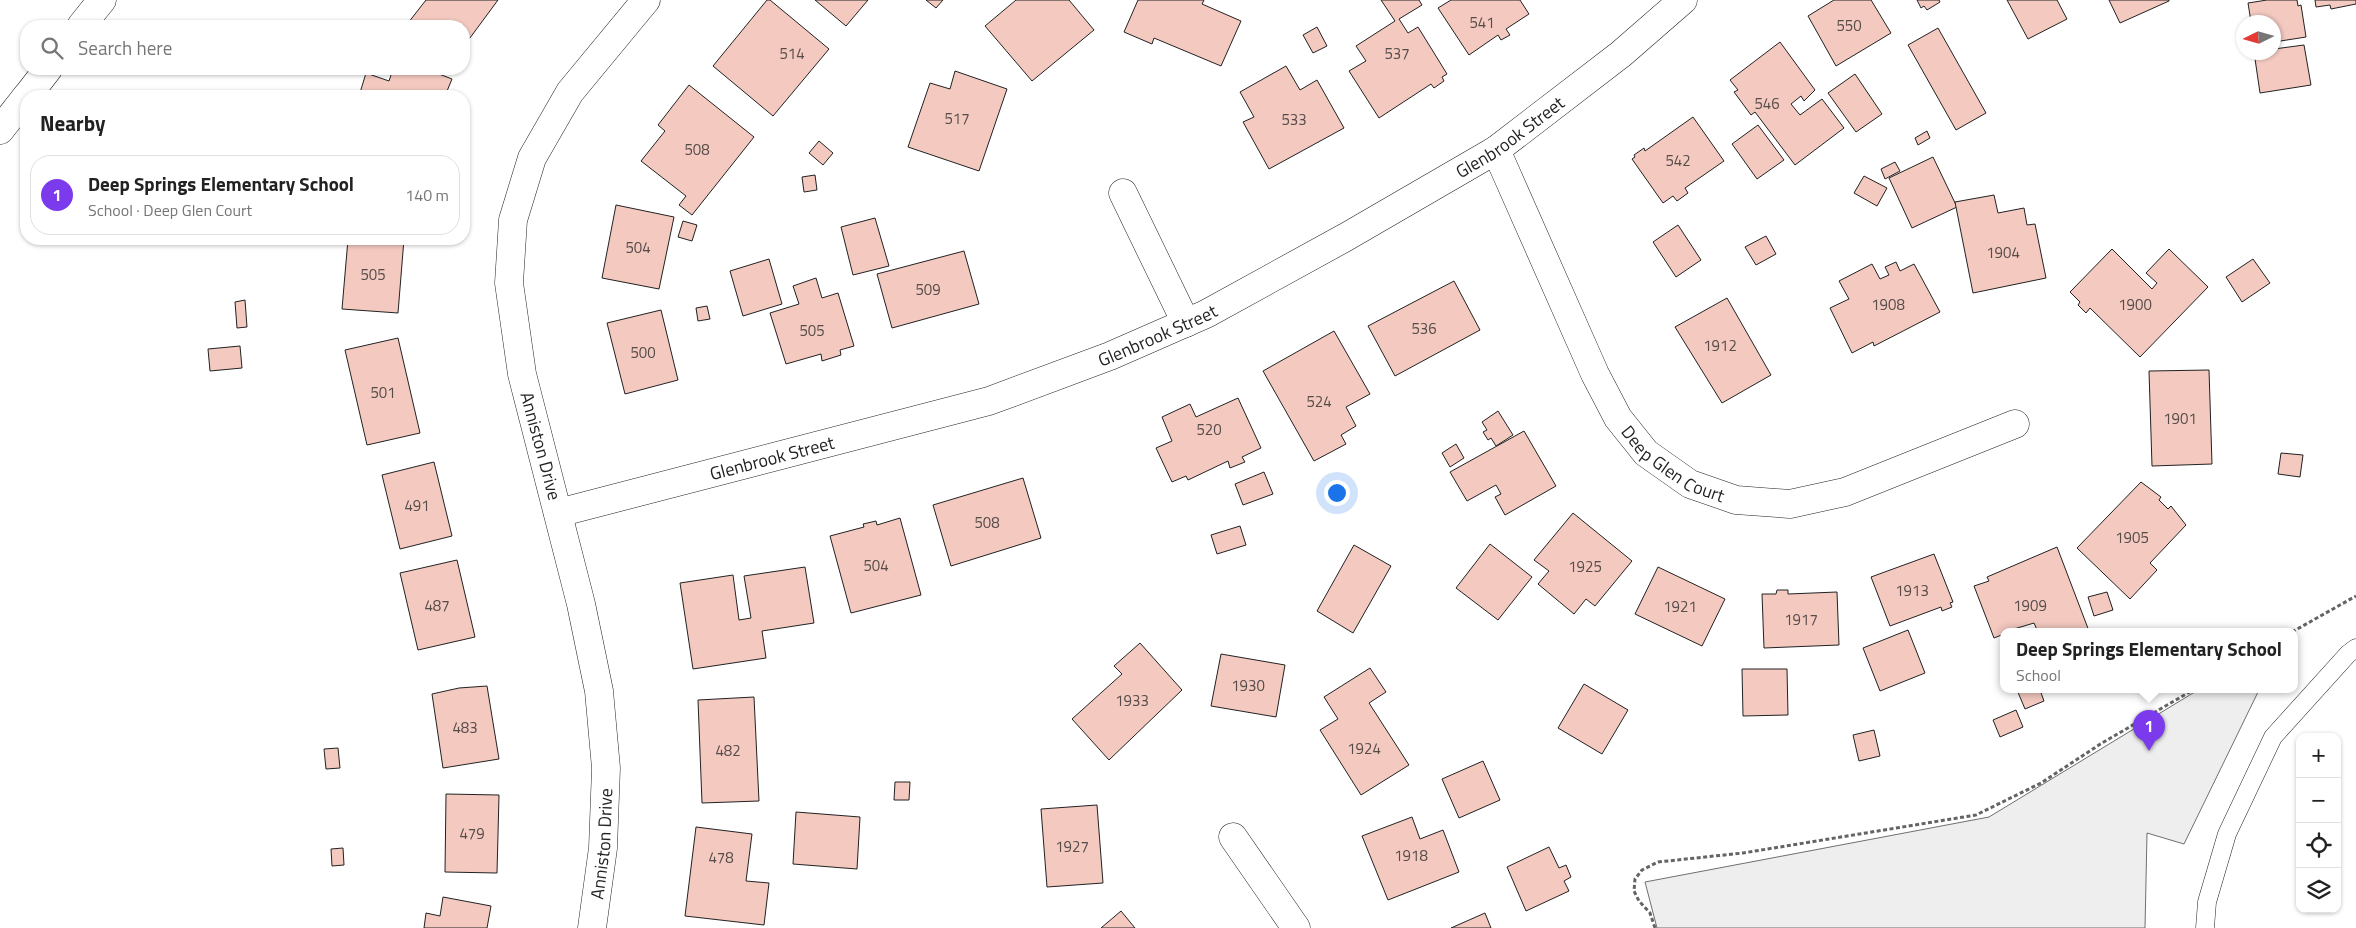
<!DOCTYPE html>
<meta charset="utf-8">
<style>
body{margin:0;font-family:"Titillium Web",sans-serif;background:#f6f6f6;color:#222}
.controls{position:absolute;right:15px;bottom:15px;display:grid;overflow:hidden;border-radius:10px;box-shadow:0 1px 4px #0004}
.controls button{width:45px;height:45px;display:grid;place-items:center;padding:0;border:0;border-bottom:1px solid #e0e0e0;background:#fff;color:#222;font:25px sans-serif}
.compass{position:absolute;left:2236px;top:15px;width:45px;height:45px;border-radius:50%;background:#fff;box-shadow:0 1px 4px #0004;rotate:265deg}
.you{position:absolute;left:1336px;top:492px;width:18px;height:18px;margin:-12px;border:4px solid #fff;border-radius:50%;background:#1a73e8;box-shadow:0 0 0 8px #1a73e833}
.badge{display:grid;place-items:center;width:32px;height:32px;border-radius:50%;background:#7c3aed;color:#fff;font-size:16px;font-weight:700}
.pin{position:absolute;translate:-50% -41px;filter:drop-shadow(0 1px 2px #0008)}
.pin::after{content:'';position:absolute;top:26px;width:18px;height:15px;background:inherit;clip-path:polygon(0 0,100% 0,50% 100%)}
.popup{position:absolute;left:2000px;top:628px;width:298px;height:65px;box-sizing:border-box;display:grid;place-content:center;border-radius:10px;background:#fff;filter:drop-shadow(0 1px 4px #0005);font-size:16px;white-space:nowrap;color:#767676}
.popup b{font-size:19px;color:#222}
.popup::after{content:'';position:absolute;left:50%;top:100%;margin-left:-10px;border:10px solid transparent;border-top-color:#fff}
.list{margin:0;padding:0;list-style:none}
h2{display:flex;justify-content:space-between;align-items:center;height:65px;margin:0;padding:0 20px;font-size:21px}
h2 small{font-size:16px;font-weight:400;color:#767676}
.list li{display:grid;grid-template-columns:32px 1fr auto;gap:15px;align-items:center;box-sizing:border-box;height:80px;margin:0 10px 10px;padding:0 10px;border:1px solid #e0e0e0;border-radius:20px}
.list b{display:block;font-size:19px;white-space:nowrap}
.list p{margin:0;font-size:16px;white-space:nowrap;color:#767676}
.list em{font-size:16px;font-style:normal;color:#767676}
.icon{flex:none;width:28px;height:28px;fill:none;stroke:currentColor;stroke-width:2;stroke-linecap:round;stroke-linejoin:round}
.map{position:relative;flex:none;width:2356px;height:928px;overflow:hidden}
.search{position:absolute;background:#fff;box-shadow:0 1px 4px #0004;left:20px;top:20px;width:450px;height:55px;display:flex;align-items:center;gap:12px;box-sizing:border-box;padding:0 18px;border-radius:20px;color:#767676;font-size:19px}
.panel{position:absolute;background:#fff;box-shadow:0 1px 4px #0004;left:20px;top:90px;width:450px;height:155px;border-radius:20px}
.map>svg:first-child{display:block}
.green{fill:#eee;stroke:#6f6f6f}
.building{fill:#f3c9c0;stroke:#222}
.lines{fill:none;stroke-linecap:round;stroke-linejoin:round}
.service-casing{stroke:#222;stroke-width:19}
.minor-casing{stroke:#222;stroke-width:29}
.tertiary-casing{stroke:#222;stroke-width:29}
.motorway-casing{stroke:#222;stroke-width:29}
.path{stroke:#646464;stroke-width:3;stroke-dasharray:4 2.5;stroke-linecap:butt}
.service{stroke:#fff;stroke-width:18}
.minor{stroke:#fff;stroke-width:28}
.tertiary{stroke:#fff;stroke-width:28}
.motorway{stroke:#fff;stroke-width:28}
.labels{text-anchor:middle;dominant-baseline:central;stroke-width:4;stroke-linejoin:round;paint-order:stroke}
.number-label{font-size:15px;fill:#564c4a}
.street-label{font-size:18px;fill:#222;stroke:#fff}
</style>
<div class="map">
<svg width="2356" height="928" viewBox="0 0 2356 928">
<rect width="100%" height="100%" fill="#fff"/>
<!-- green -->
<path class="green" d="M 2198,690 L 2259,690 L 2184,844 L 2147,833 L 2145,928 L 1657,928 L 1645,882 L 1989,817 Z"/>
<!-- building -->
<g class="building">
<path d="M 426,0 L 498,0 L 464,46 L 464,26 L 413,26 L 408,23 Z"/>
<path d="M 767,0 L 770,0 L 829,49 L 773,116 L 713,66 Z"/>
<path d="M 815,0 L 868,0 L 846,26 Z"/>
<path d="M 926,0 L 943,0 L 936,8 Z"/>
<path d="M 1016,0 L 1069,0 L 1094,30 L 1032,81 L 985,26 Z"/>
<path d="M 1138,0 L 1204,0 L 1202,4 L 1241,21 L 1221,66 L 1154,38 L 1152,44 L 1124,32 Z"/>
<path d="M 1381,0 L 1419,0 L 1422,5 L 1399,19 L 1408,33 L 1418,27 L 1447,74 L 1442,77 L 1444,81 L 1434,88 L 1431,84 L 1379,118 L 1349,71 L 1366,61 L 1356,46 L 1395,21 Z"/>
<path d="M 1451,0 L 1520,0 L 1529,14 L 1506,29 L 1510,35 L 1501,40 L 1498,35 L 1469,55 L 1438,8 Z"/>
<path d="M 1834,0 L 1871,0 L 1891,33 L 1836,66 L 1808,16 Z"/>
<path d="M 1917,0 L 1939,0 L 1940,2 L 1927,10 L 1924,6 L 1921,8 Z"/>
<path d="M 2007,0 L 2057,0 L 2067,19 L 2028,39 Z"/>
<path d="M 2109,0 L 2169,0 L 2169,1 L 2120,23 Z"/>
<path d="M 2267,0 L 2297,0 L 2298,6 L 2301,5 L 2306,37 L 2274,42 L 2274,22 L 2251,22 L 2248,3 Z"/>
<path d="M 2315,0 L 2356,0 L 2356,4 L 2331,9 L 2330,5 L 2316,7 Z"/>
<path d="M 1317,27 L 1327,46 L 1313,53 L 1303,35 Z"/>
<path d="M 1938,28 L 1986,113 L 1956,130 L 1908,45 Z"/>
<path d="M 1780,42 L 1815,90 L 1804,101 L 1801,96 L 1791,104 L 1800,115 L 1822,99 L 1844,128 L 1795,165 L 1755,112 L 1751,115 L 1734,92 L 1738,90 L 1730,80 Z"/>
<path d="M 2304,45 L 2311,85 L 2260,93 L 2254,52 L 2274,52 L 2274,49 Z"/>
<path d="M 1286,66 L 1300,90 L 1317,80 L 1344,128 L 1269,169 L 1243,122 L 1254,117 L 1240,92 Z"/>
<path d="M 393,69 L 426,69 L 452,79 L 445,96 L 359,96 L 366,73 L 389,81 Z"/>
<path d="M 955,71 L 1007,89 L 979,171 L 908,147 L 930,83 L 950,89 Z"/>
<path d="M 1855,74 L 1882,114 L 1856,132 L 1828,93 Z"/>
<path d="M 689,85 L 754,137 L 692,215 L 679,205 L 686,196 L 641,161 L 665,131 L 658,125 Z"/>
<path d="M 1693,117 L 1724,161 L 1685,188 L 1688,193 L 1677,201 L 1673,196 L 1663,203 L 1632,159 L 1635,157 L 1634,155 L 1644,148 L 1645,151 Z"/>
<path d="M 1758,125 L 1784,160 L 1757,179 L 1732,144 Z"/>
<path d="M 1927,131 L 1930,138 L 1918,145 L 1915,138 Z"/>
<path d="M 819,141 L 833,153 L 823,165 L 809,153 Z"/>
<path d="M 1933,157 L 1957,207 L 1912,228 L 1889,178 Z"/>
<path d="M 1895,162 L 1900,171 L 1885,179 L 1881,169 Z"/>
<path d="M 815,175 L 817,190 L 804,192 L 802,177 Z"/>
<path d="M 1864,176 L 1887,188 L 1877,206 L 1854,193 Z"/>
<path d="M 1994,195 L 1998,213 L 2024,208 L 2027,225 L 2035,224 L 2046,278 L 1973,293 L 1955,202 Z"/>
<path d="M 616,205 L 674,217 L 659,289 L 602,278 Z"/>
<path d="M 875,218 L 889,266 L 853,275 L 841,227 Z"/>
<path d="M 683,221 L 697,225 L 692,241 L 678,237 Z"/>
<path d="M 1678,225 L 1701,260 L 1676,277 L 1653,242 Z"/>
<path d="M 1766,236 L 1776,254 L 1756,265 L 1745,247 Z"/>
<path d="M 348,239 L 404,239 L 398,313 L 342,309 Z"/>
<path d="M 2112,249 L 2152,289 L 2157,283 L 2146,273 L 2169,249 L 2208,287 L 2140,357 L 2090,308 L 2086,313 L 2078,305 L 2080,302 L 2070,292 Z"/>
<path d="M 964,251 L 979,304 L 892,328 L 877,274 Z"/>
<path d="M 769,259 L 782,304 L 743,316 L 730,271 Z"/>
<path d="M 2253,259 L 2270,283 L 2242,302 L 2226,277 Z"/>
<path d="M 1896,262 L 1900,271 L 1914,264 L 1940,312 L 1874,346 L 1873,342 L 1852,353 L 1830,308 L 1849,299 L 1839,281 L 1872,264 L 1880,279 L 1889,275 L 1885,267 Z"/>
<path d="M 816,278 L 822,298 L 838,293 L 854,346 L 840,350 L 841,355 L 822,361 L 821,354 L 786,364 L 770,313 L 799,304 L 793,286 Z"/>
<path d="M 1454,281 L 1480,330 L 1395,376 L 1368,326 Z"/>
<path d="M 1727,298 L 1771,375 L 1722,403 L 1675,327 Z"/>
<path d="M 245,300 L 247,327 L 237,328 L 235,302 Z"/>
<path d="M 707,306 L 710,319 L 698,321 L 696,308 Z"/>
<path d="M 661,310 L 678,380 L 625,394 L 607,323 Z"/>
<path d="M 1334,331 L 1370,394 L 1346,407 L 1356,426 L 1341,435 L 1346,444 L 1314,461 L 1263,371 Z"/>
<path d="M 398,338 L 420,433 L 367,445 L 345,350 Z"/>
<path d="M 240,346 L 242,368 L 210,371 L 208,349 Z"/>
<path d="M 2209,370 L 2212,464 L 2152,466 L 2149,371 Z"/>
<path d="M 1238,398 L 1261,448 L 1242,457 L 1245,462 L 1230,468 L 1228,461 L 1188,480 L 1186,476 L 1172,482 L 1156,448 L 1172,441 L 1162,417 L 1190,404 L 1196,417 Z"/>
<path d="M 1498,411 L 1513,435 L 1496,446 L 1491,438 L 1488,440 L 1483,432 L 1487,430 L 1482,422 Z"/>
<path d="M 1524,431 L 1556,486 L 1505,515 L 1495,497 L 1501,494 L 1496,485 L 1467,501 L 1450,472 Z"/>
<path d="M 1456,444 L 1464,458 L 1450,467 L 1442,453 Z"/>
<path d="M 2281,453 L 2303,455 L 2300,477 L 2278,474 Z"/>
<path d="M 434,462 L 452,536 L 400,549 L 382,475 Z"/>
<path d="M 1264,472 L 1273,494 L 1243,505 L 1235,484 Z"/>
<path d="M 1023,478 L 1041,538 L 951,566 L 933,505 Z"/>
<path d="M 2141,482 L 2161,497 L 2159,500 L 2168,509 L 2171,506 L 2186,525 L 2150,563 L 2157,570 L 2130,599 L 2077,548 Z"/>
<path d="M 1573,513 L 1632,561 L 1595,606 L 1586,599 L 1574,614 L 1538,584 L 1549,571 L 1534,560 Z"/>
<path d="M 900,518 L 921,595 L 851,613 L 830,536 L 864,527 L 863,524 L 876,521 L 877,525 Z"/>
<path d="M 1240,526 L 1246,545 L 1217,554 L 1211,535 Z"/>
<path d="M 1490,544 L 1532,577 L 1498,620 L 1456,588 Z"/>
<path d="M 1354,545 L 1391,566 L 1353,633 L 1317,611 Z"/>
<path d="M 2057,547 L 2089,631 L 2038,632 L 2034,623 L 2004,632 L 2004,634 L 1994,638 L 1974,586 L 1989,581 L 1987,577 Z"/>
<path d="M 1934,554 L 1953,602 L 1950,603 L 1952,607 L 1942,611 L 1941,607 L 1890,626 L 1871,577 Z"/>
<path d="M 457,560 L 475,637 L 418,650 L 400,573 Z"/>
<path d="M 805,567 L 814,623 L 762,631 L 766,658 L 693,669 L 680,583 L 733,575 L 739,620 L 751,618 L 744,576 Z"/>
<path d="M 1658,567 L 1725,599 L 1702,646 L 1635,614 Z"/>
<path d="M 1777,590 L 1788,590 L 1788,594 L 1837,592 L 1839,645 L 1764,648 L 1762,594 L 1776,594 Z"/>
<path d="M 2107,592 L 2113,610 L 2094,616 L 2088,597 Z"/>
<path d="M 1908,630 L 1925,673 L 1880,691 L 1863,648 Z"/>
<path d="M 1140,643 L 1182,690 L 1109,760 L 1072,719 L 1122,674 L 1114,666 Z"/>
<path d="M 1221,654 L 1285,665 L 1276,717 L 1211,706 Z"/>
<path d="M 1370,668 L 1386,692 L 1369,703 L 1409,765 L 1361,795 L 1320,730 L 1338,719 L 1324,697 Z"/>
<path d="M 1742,669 L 1787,669 L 1788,715 L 1743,716 Z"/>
<path d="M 1584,684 L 1628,710 L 1602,754 L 1558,728 Z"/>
<path d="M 487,686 L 499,759 L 443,768 L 432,694 L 459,688 Z"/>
<path d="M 2017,690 L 2040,690 L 2044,701 L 2025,709 Z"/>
<path d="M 754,697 L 759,801 L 702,803 L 698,700 Z"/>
<path d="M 2016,710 L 2023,727 L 2000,737 L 1993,720 Z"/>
<path d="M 1874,730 L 1880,756 L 1859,761 L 1853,735 Z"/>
<path d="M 338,748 L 340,768 L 326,769 L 324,749 Z"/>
<path d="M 1483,761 L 1500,800 L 1459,818 L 1442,779 Z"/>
<path d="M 895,782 L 910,782 L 909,800 L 894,800 Z"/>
<path d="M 446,794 L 499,795 L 497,873 L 445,872 Z"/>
<path d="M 1097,805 L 1103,883 L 1047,887 L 1041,809 Z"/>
<path d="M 796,812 L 860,817 L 857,869 L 793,864 Z"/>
<path d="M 1412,817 L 1420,839 L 1443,830 L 1459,872 L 1388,900 L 1362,836 Z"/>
<path d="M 696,827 L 752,834 L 746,881 L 769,883 L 764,925 L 685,916 Z"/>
<path d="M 1549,847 L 1559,868 L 1566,865 L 1571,877 L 1564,881 L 1569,891 L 1526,911 L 1507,867 Z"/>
<path d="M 343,848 L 344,865 L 332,866 L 331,849 Z"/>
<path d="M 443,897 L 491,906 L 487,928 L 424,928 L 426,913 L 440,916 Z"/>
<path d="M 1121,911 L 1135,928 L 1101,928 Z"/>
<path d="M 1485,913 L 1491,928 L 1451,928 Z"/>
</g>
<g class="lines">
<!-- service casing -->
<g class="service-casing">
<path id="service" d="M 2205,928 L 2207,902 L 2227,834 L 2273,737 L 2348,654 L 2356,648"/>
</g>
<!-- minor casing -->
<g class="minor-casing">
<g id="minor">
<path id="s1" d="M 1496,150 L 1595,374 L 1618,418 L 1646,453 L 1690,484 L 1736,500 L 1790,504 L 1845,492 L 2015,424"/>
<path d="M 1123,193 L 1186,323"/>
<path id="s2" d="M 558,513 L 989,401 L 1110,356 L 1206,314 L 1346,237 L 1496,150 L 1621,54 L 1683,0"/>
<path d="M 1233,837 L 1296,928"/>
</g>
</g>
<!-- tertiary casing -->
<g class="tertiary-casing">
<g id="tertiary">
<path id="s3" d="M 592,928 L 603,848 L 606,768 L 599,691 L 581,604 L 522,374 L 509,283 L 513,220 L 532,158 L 570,92 L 646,0"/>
</g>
</g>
<!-- motorway casing -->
<g class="motorway-casing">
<g id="motorway">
<path d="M 81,26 L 102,0"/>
<path d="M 27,96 L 48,69"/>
<path d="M 0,130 L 26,97"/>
</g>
</g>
<!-- path -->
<g class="path">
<path d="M 2292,632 L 2356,596"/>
<path d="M 1655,928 L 1650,913 L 1639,901 L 1634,891 L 1635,879 L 1642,870 L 1658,862 L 1743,853 L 1976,815 L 2041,783 L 2102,743 L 2193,690"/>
</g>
<!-- service -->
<use href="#service" class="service"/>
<!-- minor -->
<use href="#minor" class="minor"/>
<!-- tertiary -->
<use href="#tertiary" class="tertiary"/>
<!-- motorway -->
<use href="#motorway" class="motorway"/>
</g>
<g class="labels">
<!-- number labels -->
<g class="number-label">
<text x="1482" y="22">541</text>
<text x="1849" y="25">550</text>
<text x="792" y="53">514</text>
<text x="1397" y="53">537</text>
<text x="1767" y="103">546</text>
<text x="957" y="118">517</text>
<text x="1294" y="119">533</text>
<text x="697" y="149">508</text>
<text x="1678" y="160">542</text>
<text x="638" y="247">504</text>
<text x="2003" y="252">1904</text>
<text x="373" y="274">505</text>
<text x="928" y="289">509</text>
<text x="1888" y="304">1908</text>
<text x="2135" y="304">1900</text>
<text x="1424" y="328">536</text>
<text x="812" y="330">505</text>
<text x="1720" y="345">1912</text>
<text x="643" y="352">500</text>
<text x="383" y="392">501</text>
<text x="1319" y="401">524</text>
<text x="2180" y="418">1901</text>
<text x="1209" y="429">520</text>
<text x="417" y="505">491</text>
<text x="987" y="522">508</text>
<text x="2132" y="537">1905</text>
<text x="876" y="565">504</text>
<text x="1585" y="566">1925</text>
<text x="1912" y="590">1913</text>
<text x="437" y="605">487</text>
<text x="2030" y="605">1909</text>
<text x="1680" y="606">1921</text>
<text x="1801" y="619">1917</text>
<text x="1248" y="685">1930</text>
<text x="1132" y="700">1933</text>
<text x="465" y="727">483</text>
<text x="1364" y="748">1924</text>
<text x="728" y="750">482</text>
<text x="472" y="833">479</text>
<text x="1072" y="846">1927</text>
<text x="1411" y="855">1918</text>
<text x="721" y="857">478</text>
</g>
<!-- street labels -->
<g class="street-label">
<text stroke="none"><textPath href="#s2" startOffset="1031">Glenbrook Street</textPath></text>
<text stroke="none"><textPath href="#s2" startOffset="626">Glenbrook Street</textPath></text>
<text transform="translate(541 446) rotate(75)">Anniston Drive</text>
<text stroke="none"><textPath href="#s2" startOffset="221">Glenbrook Street</textPath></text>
<text stroke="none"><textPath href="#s1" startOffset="368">Deep Glen Court</textPath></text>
<text stroke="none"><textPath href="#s3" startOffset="85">Anniston Drive</textPath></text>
</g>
</g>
</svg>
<div class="controls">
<button>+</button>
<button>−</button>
<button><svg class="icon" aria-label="locate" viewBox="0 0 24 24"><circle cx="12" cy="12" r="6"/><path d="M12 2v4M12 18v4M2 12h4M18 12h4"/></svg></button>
<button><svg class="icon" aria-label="layers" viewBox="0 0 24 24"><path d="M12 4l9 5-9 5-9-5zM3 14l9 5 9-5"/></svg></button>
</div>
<svg class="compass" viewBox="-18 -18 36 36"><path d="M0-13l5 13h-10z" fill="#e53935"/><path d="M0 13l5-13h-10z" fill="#767676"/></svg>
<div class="you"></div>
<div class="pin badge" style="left:2149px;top:751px">1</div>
<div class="popup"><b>Deep Springs Elementary School</b>School</div>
<div class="search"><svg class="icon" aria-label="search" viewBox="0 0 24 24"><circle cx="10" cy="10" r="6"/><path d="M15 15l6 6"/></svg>Search here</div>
<section class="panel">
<h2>Nearby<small></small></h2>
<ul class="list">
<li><span class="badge">1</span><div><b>Deep Springs Elementary School</b><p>School · Deep Glen Court</p></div><em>140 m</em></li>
</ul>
</section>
</div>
